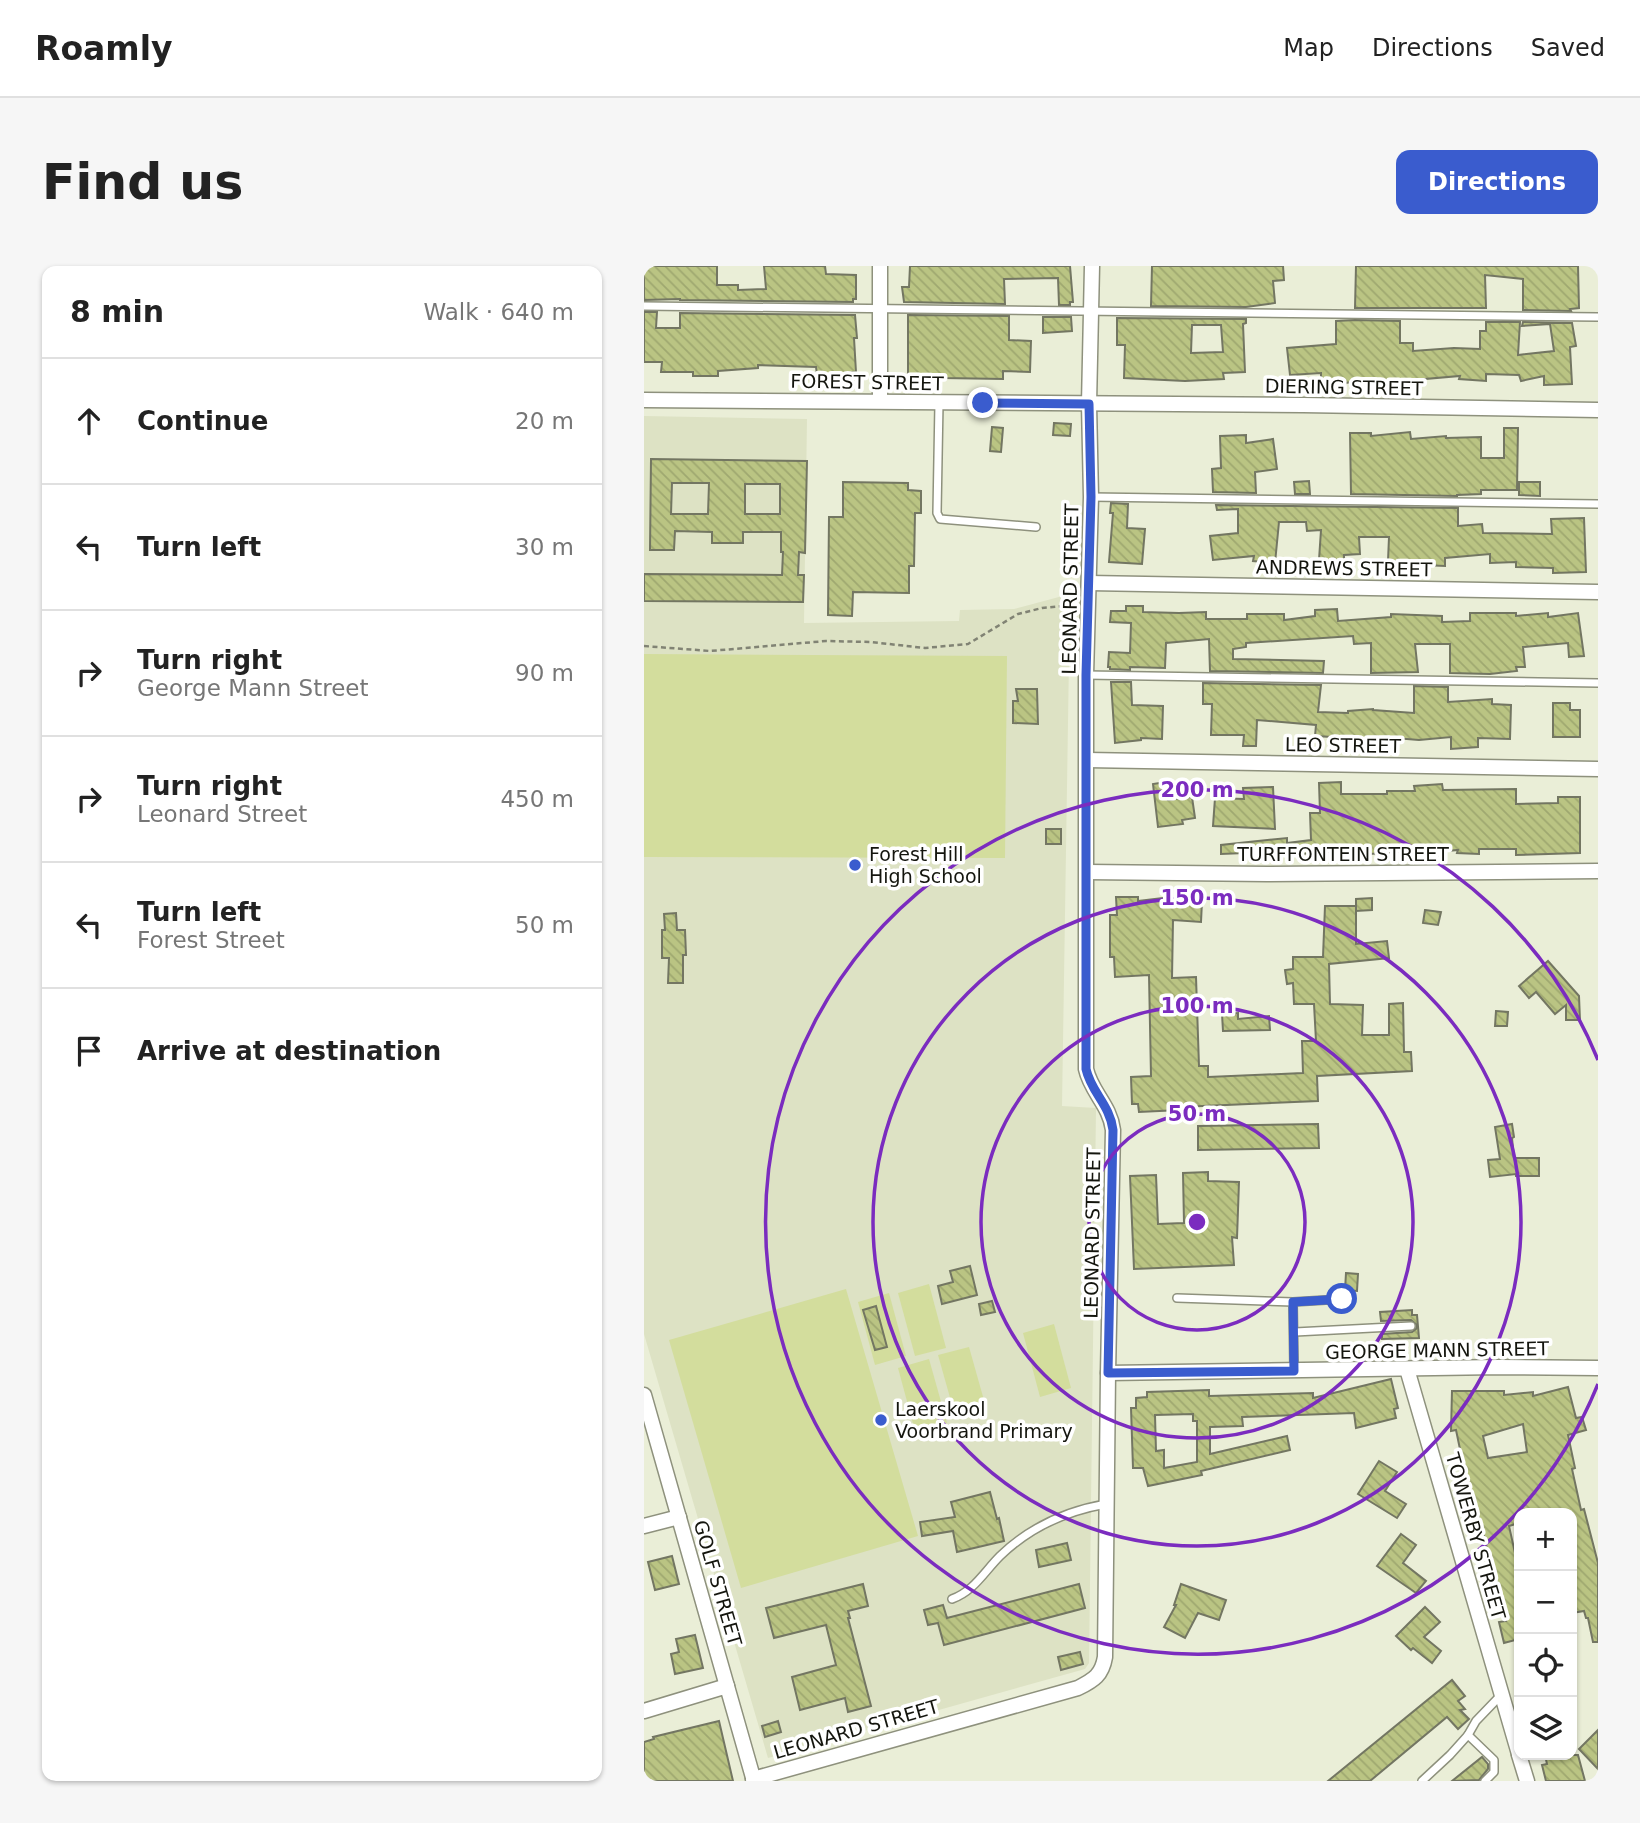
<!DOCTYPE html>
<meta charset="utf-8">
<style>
body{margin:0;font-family:"DejaVu Sans",sans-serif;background:#f6f6f6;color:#222}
.controls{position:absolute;right:21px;bottom:21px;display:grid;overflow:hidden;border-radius:14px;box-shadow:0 2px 5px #0004}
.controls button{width:63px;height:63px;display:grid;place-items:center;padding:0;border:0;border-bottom:2px solid #e0e0e0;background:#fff;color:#222;font:35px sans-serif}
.stop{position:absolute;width:21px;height:21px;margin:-16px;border:5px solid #3a5cce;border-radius:50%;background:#fff}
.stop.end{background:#3a5cce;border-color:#fff;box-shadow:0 2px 7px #0008}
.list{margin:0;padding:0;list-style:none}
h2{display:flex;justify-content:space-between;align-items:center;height:91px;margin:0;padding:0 28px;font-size:30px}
h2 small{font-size:23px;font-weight:400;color:#767676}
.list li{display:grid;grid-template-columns:46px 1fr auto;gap:21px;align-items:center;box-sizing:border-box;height:126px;padding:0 28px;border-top:2px solid #e0e0e0}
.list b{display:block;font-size:26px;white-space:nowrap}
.list p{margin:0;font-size:23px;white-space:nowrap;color:#767676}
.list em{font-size:23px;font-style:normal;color:#767676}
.icon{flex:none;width:38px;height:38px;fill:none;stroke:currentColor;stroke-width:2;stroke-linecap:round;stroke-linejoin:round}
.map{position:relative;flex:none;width:954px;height:1515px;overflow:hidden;border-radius:14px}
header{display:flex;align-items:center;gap:42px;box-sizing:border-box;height:98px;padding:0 35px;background:#fff;border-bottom:2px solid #e0e0e0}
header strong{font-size:33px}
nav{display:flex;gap:38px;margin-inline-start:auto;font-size:24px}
.intro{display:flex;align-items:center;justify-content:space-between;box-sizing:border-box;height:168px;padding:0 42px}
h1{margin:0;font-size:49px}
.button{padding:18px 32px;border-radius:14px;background:#3a5cce;color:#fff;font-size:24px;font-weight:700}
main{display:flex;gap:42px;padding:0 42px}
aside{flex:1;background:#fff;border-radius:14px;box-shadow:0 2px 5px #0004}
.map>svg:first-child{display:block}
.built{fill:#dde2c4}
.pitch{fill:#d3dd9d}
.building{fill:url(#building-back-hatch);stroke:#737662;stroke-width:2;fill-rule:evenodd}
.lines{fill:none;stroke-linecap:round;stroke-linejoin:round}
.lane-casing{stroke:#8e917d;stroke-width:10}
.street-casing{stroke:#8e917d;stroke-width:17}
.path{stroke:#818374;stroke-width:2.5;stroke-dasharray:5 3.5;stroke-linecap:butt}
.lane{stroke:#fff;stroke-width:7}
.street{stroke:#fff;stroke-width:14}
.route{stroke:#3a5cce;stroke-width:9}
.ring{fill:none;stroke:#7b2cbf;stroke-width:3.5}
.poi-dot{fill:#3a5cce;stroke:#fff;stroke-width:2.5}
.labels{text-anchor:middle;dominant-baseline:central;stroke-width:7;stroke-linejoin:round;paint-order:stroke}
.street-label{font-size:19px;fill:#14150e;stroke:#fff}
.poi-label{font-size:19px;fill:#14150e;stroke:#fff;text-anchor:start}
.centre{fill:#7b2cbf;stroke:#fff;stroke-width:3.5}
.ring-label{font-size:21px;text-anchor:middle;font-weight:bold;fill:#7b2cbf;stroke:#fff;stroke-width:7;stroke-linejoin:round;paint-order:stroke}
</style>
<header>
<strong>Roamly</strong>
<nav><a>Map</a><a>Directions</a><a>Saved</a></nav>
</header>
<div class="intro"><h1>Find us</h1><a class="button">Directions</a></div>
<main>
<aside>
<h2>8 min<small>Walk · 640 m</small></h2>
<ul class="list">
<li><svg class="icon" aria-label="ahead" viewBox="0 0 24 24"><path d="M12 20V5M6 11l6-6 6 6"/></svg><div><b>Continue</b></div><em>20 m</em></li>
<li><svg class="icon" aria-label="left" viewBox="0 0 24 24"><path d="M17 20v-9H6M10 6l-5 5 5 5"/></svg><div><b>Turn left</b></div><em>30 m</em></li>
<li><svg class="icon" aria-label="right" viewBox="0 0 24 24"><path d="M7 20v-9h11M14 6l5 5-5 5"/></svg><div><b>Turn right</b><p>George Mann Street</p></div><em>90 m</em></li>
<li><svg class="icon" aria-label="right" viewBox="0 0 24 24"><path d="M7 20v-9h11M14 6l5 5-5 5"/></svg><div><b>Turn right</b><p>Leonard Street</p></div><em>450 m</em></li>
<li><svg class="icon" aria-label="left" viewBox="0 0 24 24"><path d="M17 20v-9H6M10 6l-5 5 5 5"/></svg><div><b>Turn left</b><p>Forest Street</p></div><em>50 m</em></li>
<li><svg class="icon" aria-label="arrive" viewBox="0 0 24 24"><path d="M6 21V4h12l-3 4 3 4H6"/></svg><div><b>Arrive at destination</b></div></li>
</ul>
</aside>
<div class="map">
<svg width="954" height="1515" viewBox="0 0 954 1515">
<defs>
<pattern id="building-back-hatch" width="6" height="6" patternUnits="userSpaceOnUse" patternTransform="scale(1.75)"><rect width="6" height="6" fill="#bac483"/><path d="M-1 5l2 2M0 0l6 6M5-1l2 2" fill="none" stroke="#9fa870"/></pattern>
</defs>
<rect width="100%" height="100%" fill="#eaeed7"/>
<!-- built -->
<path class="built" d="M 0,150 L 163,153 L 160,357 L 315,355 L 316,344 L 370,343 L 426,328 L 418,840 L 452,842 L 445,1397 L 441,1403 L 124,1492 L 0,1068 Z"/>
<!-- pitch -->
<g class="pitch">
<path d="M 0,388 L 363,390 L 361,592 L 0,591 Z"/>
<path d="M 285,1018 L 302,1082 L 271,1090 L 254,1027 Z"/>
<path d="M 202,1023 L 274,1270 L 97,1322 L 25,1074 Z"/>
<path d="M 245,1027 L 262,1090 L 231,1099 L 214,1036 Z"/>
<path d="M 410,1058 L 427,1122 L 396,1131 L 379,1067 Z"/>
<path d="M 325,1081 L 343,1145 L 312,1153 L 294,1089 Z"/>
<path d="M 285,1093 L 303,1157 L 271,1165 L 254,1102 Z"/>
</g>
<!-- building -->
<g class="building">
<path d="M 0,0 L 73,0 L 73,19 L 94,19 L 94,24 L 122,23 L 120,0 L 181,0 L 182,8 L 212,9 L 212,33 L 209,33 L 209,36 L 36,34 L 36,33 L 0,34 Z"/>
<path d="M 266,0 L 426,0 L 429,36 L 426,36 L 426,39 L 415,39 L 414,12 L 360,13 L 361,38 L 260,36 L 258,21 L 265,21 Z"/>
<path d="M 508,0 L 639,0 L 640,14 L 629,15 L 631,37 L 602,41 L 507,40 Z"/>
<path d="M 712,0 L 934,0 L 935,42 L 926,43 L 927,45 L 879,44 L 879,13 L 841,9 L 842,42 L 711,42 Z"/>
<path d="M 0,46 L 13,46 L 12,62 L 36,62 L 36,47 L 211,49 L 213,72 L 210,72 L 212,106 L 173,109 L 172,101 L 114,99 L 114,102 L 74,105 L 74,110 L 49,110 L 49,106 L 17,106 L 18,96 L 0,96 Z"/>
<path d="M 264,49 L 365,50 L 365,74 L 387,75 L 386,106 L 359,105 L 359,113 L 299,112 L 299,108 L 264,108 Z"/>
<path d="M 399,51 L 427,51 L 428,65 L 399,67 Z"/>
<path d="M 473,52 L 602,53 L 602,57 L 599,58 L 601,106 L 579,107 L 580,113 L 541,115 L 480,112 L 481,79 L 473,79 ZM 548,59 L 577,59 L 579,86 L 547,87 Z"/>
<path d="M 711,54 L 756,55 L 756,77 L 769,77 L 769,85 L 810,82 L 836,83 L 836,65 L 842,65 L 842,56 L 876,56 L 874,89 L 910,85 L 906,58 L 878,60 L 879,56 L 928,57 L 932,80 L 926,81 L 928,118 L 900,119 L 900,110 L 877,115 L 875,109 L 842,108 L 842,115 L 815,113 L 816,110 L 770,114 L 770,116 L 677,117 L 677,107 L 646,109 L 643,82 L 692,78 L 692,55 Z"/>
<path d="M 410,157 L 427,158 L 426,170 L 409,169 Z"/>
<path d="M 348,161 L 359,162 L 357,186 L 346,185 Z"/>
<path d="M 860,162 L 874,162 L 873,224 L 837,224 L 837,228 L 813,229 L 813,230 L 707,228 L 706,167 L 727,167 L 727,170 L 766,166 L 767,173 L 802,170 L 802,172 L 837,171 L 837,192 L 860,192 Z"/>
<path d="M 602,169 L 602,177 L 629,173 L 633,203 L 611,206 L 612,227 L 569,226 L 568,203 L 577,202 L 576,170 Z"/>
<path d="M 7,193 L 163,195 L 161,287 L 155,286 L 154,309 L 160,309 L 159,336 L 0,335 L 0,308 L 138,309 L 139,286 L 137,286 L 137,266 L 99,266 L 99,277 L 68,277 L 68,266 L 31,265 L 30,284 L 6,284 ZM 28,217 L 65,217 L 64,248 L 27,248 ZM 101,218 L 136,218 L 136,248 L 101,248 Z"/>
<path d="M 665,215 L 666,228 L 651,228 L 650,216 Z"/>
<path d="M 199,216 L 264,217 L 264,224 L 277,225 L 277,247 L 271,247 L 270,300 L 265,300 L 265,327 L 209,326 L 208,350 L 184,349 L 185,251 L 199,251 Z"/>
<path d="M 875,216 L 896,216 L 896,230 L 875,229 Z"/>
<path d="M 467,237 L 484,238 L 483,262 L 501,263 L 498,298 L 465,296 L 469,247 L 466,247 Z"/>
<path d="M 572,239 L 814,242 L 814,260 L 838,258 L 839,267 L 908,268 L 907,253 L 940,252 L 942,306 L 909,307 L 909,302 L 872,301 L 872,296 L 846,297 L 846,288 L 801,292 L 801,300 L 778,299 L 778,296 L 744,295 L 745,271 L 715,271 L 716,288 L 700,289 L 700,295 L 675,294 L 677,264 L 663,265 L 662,256 L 635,256 L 631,297 L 609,295 L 610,290 L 569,294 L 566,270 L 594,267 L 594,243 L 573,244 Z"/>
<path d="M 482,340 L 499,340 L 499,346 L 535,347 L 562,346 L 562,353 L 603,353 L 603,348 L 640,348 L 640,354 L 671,350 L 671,344 L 693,343 L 694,355 L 747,351 L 747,348 L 798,350 L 798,356 L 826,355 L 826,347 L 872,347 L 872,350 L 904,347 L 904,351 L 934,347 L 940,390 L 925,391 L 924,377 L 879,381 L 881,401 L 872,401 L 873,405 L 846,408 L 806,407 L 806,378 L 771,378 L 774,406 L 727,407 L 727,377 L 710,378 L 709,370 L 602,377 L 602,381 L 589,383 L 589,393 L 680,395 L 679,407 L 566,405 L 565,373 L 522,377 L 521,402 L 486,401 L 486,404 L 466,403 L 466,401 L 464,401 L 465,386 L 486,387 L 487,357 L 466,356 L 467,345 L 482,345 Z"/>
<path d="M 467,416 L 487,416 L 488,439 L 519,440 L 518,473 L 497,472 L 497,474 L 471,477 Z"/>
<path d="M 559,417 L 677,419 L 674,446 L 704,447 L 704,445 L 729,443 L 729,444 L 770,447 L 770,420 L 804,421 L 804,436 L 848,433 L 848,438 L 867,439 L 866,473 L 834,472 L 834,481 L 807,483 L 807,471 L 775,474 L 738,471 L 707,474 L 706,472 L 671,470 L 672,459 L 613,454 L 612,480 L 599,480 L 600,469 L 567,469 L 568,438 L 559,438 Z"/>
<path d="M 372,423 L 393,423 L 394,458 L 369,457 L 369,435 L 374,435 Z"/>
<path d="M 909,437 L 926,437 L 926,444 L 936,444 L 936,471 L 909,471 Z"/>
<path d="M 522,516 L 524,534 L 548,531 L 551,552 L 538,554 L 539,558 L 514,561 L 509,518 Z"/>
<path d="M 697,516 L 697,528 L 743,528 L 743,525 L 771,525 L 770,520 L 798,518 L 799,524 L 872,523 L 872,538 L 914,537 L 914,531 L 936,531 L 936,587 L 872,589 L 872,583 L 835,583 L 835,588 L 813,587 L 814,584 L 771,588 L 771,584 L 747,587 L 700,589 L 700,585 L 667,587 L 632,591 L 632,585 L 601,588 L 601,587 L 577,588 L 577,579 L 643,572 L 643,577 L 667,574 L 666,547 L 676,547 L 675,517 Z"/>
<path d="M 629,521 L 631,563 L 569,560 L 571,532 L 600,533 L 599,522 Z"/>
<rect x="402" y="563" width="15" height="15"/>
<path d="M 472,631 L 494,631 L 494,635 L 519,632 L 558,635 L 557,656 L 529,654 L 528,712 L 552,711 L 555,800 L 564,800 L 564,811 L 659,807 L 658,775 L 672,775 L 670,738 L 650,738 L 649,717 L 643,718 L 641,704 L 649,703 L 649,691 L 679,691 L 681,640 L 712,640 L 712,678 L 743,675 L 745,692 L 685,698 L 686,738 L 719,739 L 718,769 L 745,769 L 745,738 L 759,737 L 760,786 L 767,786 L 768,805 L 673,810 L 674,835 L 536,841 L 536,844 L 495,846 L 494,838 L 488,838 L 487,811 L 507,810 L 505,709 L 471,711 L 470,691 L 466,691 L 466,649 L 473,649 Z"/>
<path d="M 728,632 L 728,644 L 712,645 L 712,633 Z"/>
<path d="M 781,644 L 797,646 L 794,659 L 779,657 Z"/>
<path d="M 32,647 L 33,664 L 41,664 L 42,689 L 39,689 L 39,717 L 24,717 L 25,692 L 18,692 L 18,664 L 21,664 L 20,648 Z"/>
<path d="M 904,695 L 935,730 L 936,754 L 922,754 L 922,739 L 911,748 L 892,726 L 885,732 L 875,720 Z"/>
<path d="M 852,745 L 864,746 L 863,760 L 851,760 Z"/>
<path d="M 594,747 L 594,753 L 625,750 L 626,764 L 579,765 L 578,748 Z"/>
<path d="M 674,858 L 675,882 L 554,884 L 554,860 Z"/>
<path d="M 868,858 L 870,871 L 868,872 L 870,892 L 895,892 L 895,910 L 872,910 L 872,908 L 846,911 L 844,894 L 856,893 L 851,861 Z"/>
<path d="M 564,906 L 564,915 L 595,916 L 593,972 L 588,971 L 590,999 L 490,1003 L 486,910 L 512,909 L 514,958 L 540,957 L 539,907 Z"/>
<path d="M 326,1000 L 333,1029 L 298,1038 L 294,1020 L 309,1016 L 306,1005 Z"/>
<path d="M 702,1007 L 714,1008 L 713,1025 L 701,1024 Z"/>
<path d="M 348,1035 L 351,1046 L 337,1049 L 335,1038 Z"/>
<path d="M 232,1040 L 243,1081 L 231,1084 L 219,1044 Z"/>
<path d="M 768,1044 L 768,1049 L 773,1049 L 775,1072 L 738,1073 L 738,1068 L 768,1066 L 772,1063 L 773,1059 L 767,1054 L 737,1055 L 736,1046 Z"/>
<path d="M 747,1113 L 754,1142 L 750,1143 L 752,1152 L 712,1162 L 710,1147 L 598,1151 L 599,1160 L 566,1161 L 566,1188 L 643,1170 L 646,1184 L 557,1205 L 558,1209 L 504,1220 L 499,1202 L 489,1202 L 487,1142 L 492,1142 L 492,1132 L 503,1131 L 503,1126 L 565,1124 L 565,1130 L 669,1127 L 669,1132 ZM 549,1148 L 549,1155 L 553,1155 L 553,1196 L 520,1202 L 520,1184 L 512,1185 L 511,1149 Z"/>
<path d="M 924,1121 L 932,1152 L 938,1151 L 942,1164 L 924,1169 L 931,1202 L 928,1203 L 937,1244 L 940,1243 L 954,1297 L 954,1376 L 949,1376 L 944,1352 L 942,1352 L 940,1345 L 928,1347 L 928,1247 L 875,1247 L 875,1257 L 865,1260 L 875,1305 L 875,1373 L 860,1377 L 855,1356 L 862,1355 L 848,1298 L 847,1299 L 839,1266 L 831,1268 L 827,1254 L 835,1252 L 829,1230 L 826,1231 L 812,1164 L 807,1165 L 808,1125 L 860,1125 L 860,1129 L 889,1126 L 889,1130 ZM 879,1158 L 883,1186 L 844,1192 L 839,1170 Z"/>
<path d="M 735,1195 L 753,1206 L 741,1225 L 762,1238 L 753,1252 L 714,1228 Z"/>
<path d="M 346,1226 L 353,1253 L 355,1252 L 360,1275 L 313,1286 L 309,1265 L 278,1270 L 276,1256 L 311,1251 L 307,1236 Z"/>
<path d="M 757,1268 L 772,1279 L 759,1297 L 782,1315 L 772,1327 L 733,1300 Z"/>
<path d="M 423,1277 L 427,1294 L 395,1301 L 392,1284 Z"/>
<path d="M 28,1290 L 35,1318 L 11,1324 L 4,1296 Z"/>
<path d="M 219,1318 L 224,1340 L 204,1345 L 206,1352 L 204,1352 L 227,1440 L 204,1446 L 201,1432 L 156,1444 L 148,1411 L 192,1399 L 182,1359 L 130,1372 L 122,1342 Z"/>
<path d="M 435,1318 L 441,1342 L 300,1379 L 294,1357 L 284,1359 L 280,1344 L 299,1339 L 303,1352 Z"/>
<path d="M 537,1318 L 582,1334 L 575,1354 L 554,1347 L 541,1372 L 520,1361 L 532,1339 L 530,1339 Z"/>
<path d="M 781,1341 L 796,1356 L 780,1371 L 797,1385 L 788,1397 L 769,1382 L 767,1384 L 752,1370 Z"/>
<path d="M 51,1369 L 59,1402 L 31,1408 L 27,1388 L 35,1386 L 32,1373 Z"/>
<path d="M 436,1386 L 439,1398 L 417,1404 L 414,1391 Z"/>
<path d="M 808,1414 L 821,1430 L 814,1435 L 821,1443 L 816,1444 L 825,1453 L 814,1463 L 803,1451 L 726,1515 L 684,1515 Z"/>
<path d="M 75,1455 L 89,1515 L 0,1515 L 0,1476 L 10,1473 L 9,1471 Z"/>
<path d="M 134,1455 L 137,1466 L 121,1471 L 118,1460 Z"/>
<path d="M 954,1464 L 954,1503 L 935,1483 Z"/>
<path d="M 901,1489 L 934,1489 L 941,1515 L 902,1515 L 898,1499 L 903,1498 Z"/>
<path d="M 838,1491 L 844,1498 L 844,1503 L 835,1514 L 808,1515 Z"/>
</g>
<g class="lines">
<!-- lane casing -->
<g class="lane-casing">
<g id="lane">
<path d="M 0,40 L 954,51"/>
<path d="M 295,137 L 293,247 L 296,253 L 392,261"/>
<path d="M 447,231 L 954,238"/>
<path d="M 442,409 L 954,417"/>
<path d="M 533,1032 L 649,1036 L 650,1104"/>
<path d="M 649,1036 L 698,1033"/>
<path d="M 651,1066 L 767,1060"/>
<path d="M 308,1333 C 330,1325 340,1306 356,1290 C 385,1262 422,1245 462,1238"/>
<path d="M 824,1469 L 850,1494 L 850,1506 L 841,1515"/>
<path d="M 778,1515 L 806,1489 L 824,1469 L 832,1455 L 857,1429"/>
</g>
</g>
<!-- street casing -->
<g class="street-casing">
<g id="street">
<path d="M 0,134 L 659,139 L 954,144"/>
<path d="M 236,135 L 236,0"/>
<path d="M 445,317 L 954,326"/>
<path d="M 443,494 L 954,503"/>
<path d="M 443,606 L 623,608 L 954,605"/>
<path d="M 763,1103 L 875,1488"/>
<path d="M 464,1107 L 855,1101 L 954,1102"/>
<path d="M 0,1129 L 110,1515"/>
<path d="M 0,1260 L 35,1251"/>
<path d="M 0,1445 L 83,1420"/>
<path d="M 875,1489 L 883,1515"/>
<path d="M 109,1513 L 434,1422 C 450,1414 458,1409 461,1391 L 464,1107 L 469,864 C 466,839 447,826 442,803 L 442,409 L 447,231 L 445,138 L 448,0"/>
</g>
</g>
<!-- path -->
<path class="path" d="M 0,380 L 66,385 L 182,375 L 227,376 L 281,382 L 324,378 L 374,348 L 398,342 L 431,339"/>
<!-- lane -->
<use href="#lane" class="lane"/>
<!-- street -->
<use href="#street" class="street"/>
</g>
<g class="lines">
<!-- route -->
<path class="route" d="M 339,137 L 445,138 L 447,231 L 442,409 L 442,803 C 447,826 466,839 469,864 L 464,1107 L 650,1105 L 649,1036 L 698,1033"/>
</g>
<!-- distance rings -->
<g class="ring">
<circle cx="553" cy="956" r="108"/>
<circle cx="553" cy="956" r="216"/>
<circle cx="553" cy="956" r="324"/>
<path d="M954 1118A432 432 0 1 1 954 794"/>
</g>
<!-- markers -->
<g class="poi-dot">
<circle cx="211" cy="599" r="7"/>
<circle cx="237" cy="1154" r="7"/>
</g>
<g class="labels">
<!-- street labels -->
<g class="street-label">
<text transform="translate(223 116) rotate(1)">FOREST STREET</text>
<text transform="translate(700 121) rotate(1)">DIERING STREET</text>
<text transform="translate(700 302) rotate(1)">ANDREWS STREET</text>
<text transform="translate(426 323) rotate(-89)">LEONARD STREET</text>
<text transform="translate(699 479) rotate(1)">LEO STREET</text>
<text x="699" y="588">TURFFONTEIN STREET</text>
<text transform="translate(448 967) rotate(-89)">LEONARD STREET</text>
<text transform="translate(793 1084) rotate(-1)">GEORGE MANN STREET</text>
<text transform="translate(832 1270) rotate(74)">TOWERBY STREET</text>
<text transform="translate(74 1317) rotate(74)">GOLF STREET</text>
<text transform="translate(212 1463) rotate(-16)">LEONARD STREET</text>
</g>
<!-- poi labels -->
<g class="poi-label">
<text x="225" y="588">Forest Hill<tspan x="225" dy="22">High School</tspan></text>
<text x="251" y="1143">Laerskool<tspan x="251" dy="22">Voorbrand Primary</tspan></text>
</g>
</g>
<circle cx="553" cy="956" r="10" class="centre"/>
<g class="ring-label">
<text x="553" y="531">200 m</text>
<text x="553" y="639">150 m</text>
<text x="553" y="747">100 m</text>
<text x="553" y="855">50 m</text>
</g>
</svg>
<div class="controls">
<button>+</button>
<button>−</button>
<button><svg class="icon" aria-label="locate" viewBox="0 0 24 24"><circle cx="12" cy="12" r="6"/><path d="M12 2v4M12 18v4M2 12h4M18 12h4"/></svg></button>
<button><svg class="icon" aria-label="layers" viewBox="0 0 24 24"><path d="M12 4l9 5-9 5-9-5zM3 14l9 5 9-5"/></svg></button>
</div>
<div class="stop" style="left:698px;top:1033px"></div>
<div class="stop end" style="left:339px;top:137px"></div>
</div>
</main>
